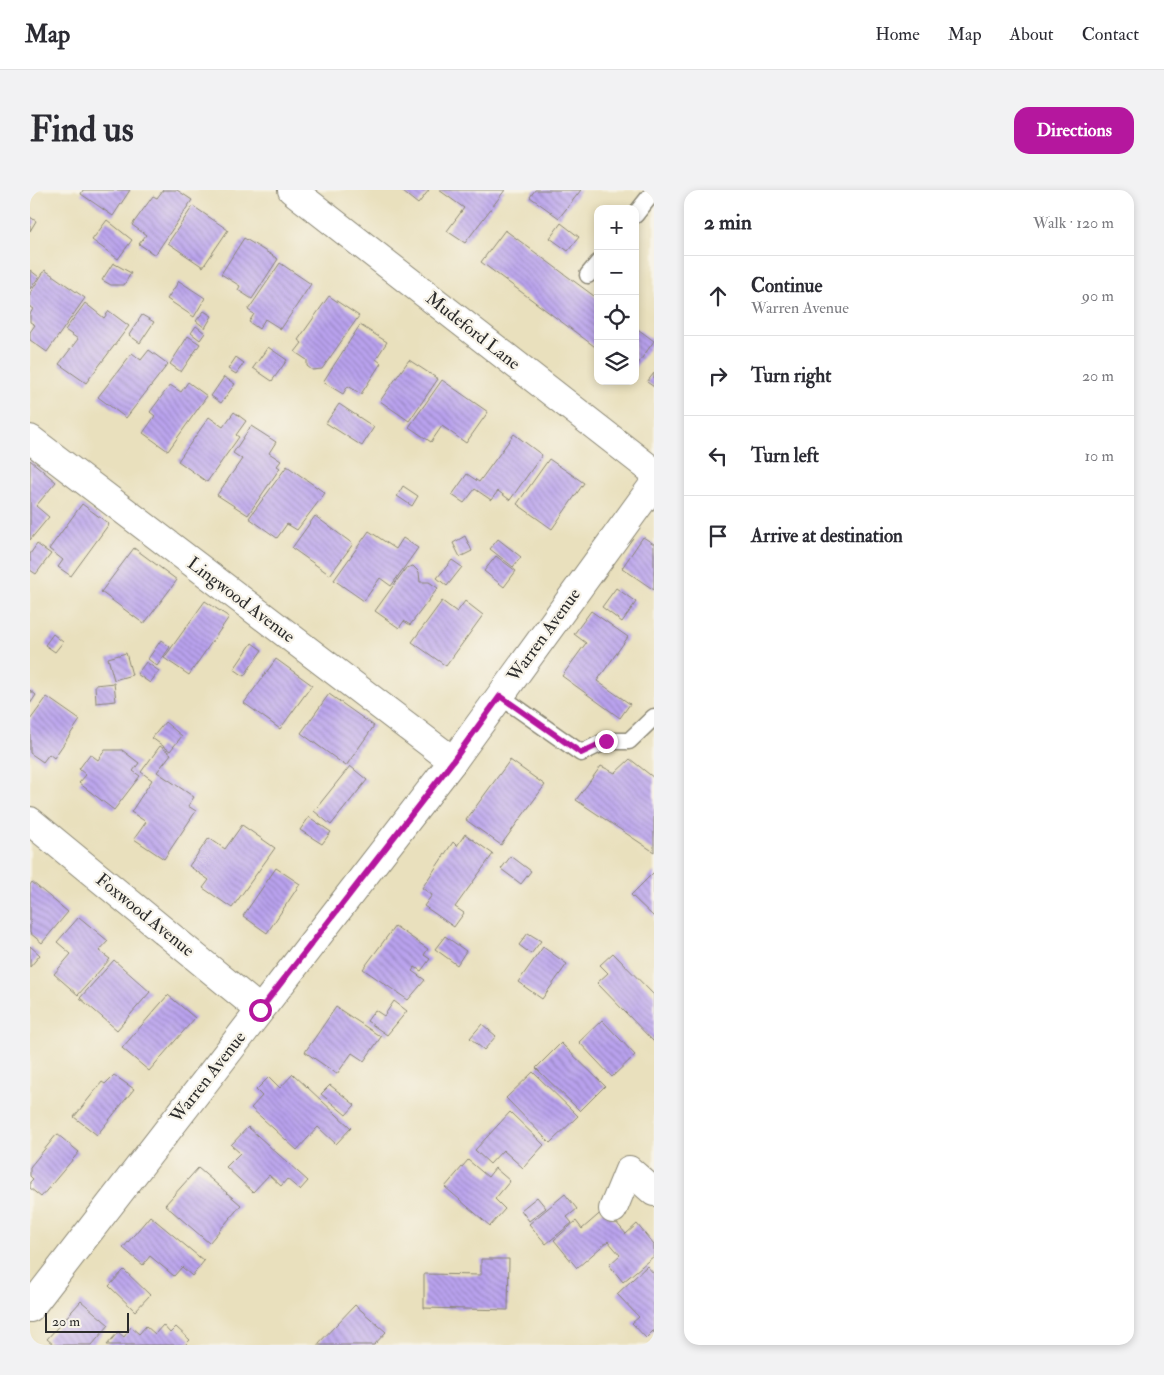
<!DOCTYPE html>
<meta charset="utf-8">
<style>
body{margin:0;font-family:"IM FELL Double Pica",serif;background:#f2f2f3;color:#2b2b33}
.controls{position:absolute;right:15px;top:15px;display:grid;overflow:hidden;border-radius:10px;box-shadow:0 2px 8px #0003}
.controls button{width:45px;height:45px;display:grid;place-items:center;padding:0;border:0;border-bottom:1px solid #e1e1e2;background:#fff;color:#2b2b33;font:25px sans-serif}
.scale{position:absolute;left:15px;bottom:12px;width:84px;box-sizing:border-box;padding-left:5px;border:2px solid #2b2b2b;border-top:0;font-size:14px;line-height:18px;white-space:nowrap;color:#2b2b2b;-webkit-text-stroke:4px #f7f3e8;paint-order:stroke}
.stop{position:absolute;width:15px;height:15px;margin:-11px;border:4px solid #b5179e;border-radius:50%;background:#fff}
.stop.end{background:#b5179e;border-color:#fff;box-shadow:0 1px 5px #0008}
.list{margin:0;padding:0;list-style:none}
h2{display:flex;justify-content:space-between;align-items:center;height:65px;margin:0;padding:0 20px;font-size:21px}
h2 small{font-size:16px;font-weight:400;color:#7c7c81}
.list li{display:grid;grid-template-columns:32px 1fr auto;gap:15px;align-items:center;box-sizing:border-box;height:80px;padding:0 20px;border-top:1px solid #e1e1e2}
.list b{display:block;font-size:19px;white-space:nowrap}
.list p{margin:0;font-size:16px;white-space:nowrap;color:#7c7c81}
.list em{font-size:16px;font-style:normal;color:#7c7c81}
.icon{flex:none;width:28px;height:28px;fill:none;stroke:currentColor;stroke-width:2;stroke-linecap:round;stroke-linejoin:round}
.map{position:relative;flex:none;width:624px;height:1155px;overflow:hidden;border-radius:15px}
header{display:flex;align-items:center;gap:30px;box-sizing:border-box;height:70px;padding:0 25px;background:#fff;border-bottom:1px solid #e1e1e2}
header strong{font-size:24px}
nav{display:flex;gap:28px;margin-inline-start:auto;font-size:18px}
.intro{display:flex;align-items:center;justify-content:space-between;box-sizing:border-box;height:120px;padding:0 30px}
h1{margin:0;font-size:35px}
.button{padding:12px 22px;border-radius:15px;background:#b5179e;color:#fff;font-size:18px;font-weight:700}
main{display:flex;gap:30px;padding:0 30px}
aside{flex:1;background:#fff;border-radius:15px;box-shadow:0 2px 8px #0003}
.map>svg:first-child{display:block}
.building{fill:url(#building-back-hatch)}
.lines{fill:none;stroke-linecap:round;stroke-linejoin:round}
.lane-casing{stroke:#8a8674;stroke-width:19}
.street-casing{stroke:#8a8674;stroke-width:30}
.lane{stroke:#fff;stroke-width:16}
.street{stroke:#fff;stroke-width:28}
.route{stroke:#b5179e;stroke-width:6}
.labels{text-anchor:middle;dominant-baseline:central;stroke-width:4.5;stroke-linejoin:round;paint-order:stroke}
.street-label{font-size:18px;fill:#2b2b2b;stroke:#f7f3e8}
</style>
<header>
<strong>Map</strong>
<nav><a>Home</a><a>Map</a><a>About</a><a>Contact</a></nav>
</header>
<div class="intro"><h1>Find us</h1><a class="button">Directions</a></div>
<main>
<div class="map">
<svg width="624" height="1155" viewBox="0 0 624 1155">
<defs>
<pattern id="building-back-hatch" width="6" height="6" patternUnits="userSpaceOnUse" patternTransform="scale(1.25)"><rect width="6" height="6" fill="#b9a2ee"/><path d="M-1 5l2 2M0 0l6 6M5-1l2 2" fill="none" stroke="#9784c1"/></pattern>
</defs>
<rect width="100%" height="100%" fill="#f7f3e8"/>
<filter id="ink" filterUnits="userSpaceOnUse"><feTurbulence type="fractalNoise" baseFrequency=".02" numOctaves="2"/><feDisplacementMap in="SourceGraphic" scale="10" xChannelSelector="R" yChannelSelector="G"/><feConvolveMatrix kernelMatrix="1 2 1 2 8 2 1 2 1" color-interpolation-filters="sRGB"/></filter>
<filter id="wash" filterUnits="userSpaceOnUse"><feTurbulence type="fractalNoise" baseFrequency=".0096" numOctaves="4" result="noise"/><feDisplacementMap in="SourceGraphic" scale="20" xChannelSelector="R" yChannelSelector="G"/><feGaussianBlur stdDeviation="1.12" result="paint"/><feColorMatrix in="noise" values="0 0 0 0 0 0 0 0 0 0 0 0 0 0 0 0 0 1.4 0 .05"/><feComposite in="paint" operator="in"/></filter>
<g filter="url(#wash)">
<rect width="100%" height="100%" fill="#e9e0bd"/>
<g id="blocks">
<!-- building -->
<g class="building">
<path d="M 53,0 L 100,0 L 83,26 L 51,4 Z"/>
<path d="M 133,0 L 147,0 L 162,10 L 125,65 L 109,54 L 116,45 L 102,35 L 123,6 L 127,8 Z"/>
<path d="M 374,0 L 399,0 L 388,14 L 373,2 Z"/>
<path d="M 409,0 L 475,0 L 435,53 L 417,41 L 434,18 Z"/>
<path d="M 505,0 L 551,0 L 529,28 L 500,7 Z"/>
<path d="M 163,16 L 198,40 L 173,77 L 138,53 Z"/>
<path d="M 0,27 L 6,31 L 0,41 Z"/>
<path d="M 77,30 L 102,50 L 88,69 L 62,50 Z"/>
<path d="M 531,33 L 549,47 L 538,61 L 520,48 Z"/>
<path d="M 475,40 L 568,109 L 568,159 L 451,72 Z"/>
<path d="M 214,48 L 248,69 L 222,109 L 208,100 L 210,96 L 191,84 Z"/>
<path d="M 83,73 L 101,83 L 94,95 L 81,95 L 72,90 Z"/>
<path d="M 250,73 L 281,94 L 251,139 L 235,129 L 229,139 L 219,132 L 224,124 L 218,120 Z"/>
<path d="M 0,80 L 9,87 L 0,99 Z"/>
<path d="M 15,80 L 55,108 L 17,162 L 0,150 L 0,142 L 5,135 L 0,132 L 0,124 L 3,119 L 0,117 L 0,103 Z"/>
<path d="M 149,91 L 175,108 L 164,127 L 137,109 Z"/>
<path d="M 299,106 L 329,126 L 292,179 L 282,180 L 277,176 L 277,170 L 265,162 L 272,153 L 268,150 Z"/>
<path d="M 55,113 L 74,128 L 79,121 L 99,136 L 56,193 L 29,174 L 48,149 L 35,140 Z"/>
<path d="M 174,121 L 182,126 L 175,138 L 166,131 Z"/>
<path d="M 112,125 L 124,132 L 110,153 L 99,145 Z"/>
<path d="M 330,135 L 357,152 L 346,169 L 351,173 L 331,204 L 318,196 L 313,204 L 293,192 Z"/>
<path d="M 166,136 L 175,143 L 170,150 L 161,143 Z"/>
<path d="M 605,137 L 624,151 L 605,178 Z"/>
<path d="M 158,146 L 170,154 L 151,182 L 140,174 Z"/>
<path d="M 238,157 L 257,170 L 242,191 L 223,178 Z"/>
<path d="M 119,160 L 138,174 L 96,228 L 68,207 L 102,163 L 111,170 Z"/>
<path d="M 206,167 L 214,173 L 206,184 L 198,179 Z"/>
<path d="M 379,170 L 408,189 L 379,231 L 350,211 Z"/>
<path d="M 624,183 L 624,197 L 617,192 Z"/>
<path d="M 194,187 L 205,194 L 191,213 L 181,206 Z"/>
<path d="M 412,190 L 458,222 L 436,253 L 412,236 L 401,252 L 379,237 Z"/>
<path d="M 158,192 L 177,206 L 138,261 L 113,243 L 125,226 L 120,222 L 140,195 L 151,202 Z"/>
<path d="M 309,214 L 344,237 L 332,256 L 296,233 Z"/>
<path d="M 204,222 L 216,231 L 206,245 L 209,247 L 177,292 L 148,271 L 179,227 L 193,237 Z"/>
<path d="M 221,236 L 246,252 L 239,263 L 251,271 L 247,276 L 250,278 L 218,325 L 187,305 L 212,269 L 203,263 Z"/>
<path d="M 484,244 L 512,265 L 480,310 L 468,301 L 461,310 L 445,299 L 434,313 L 422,305 L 437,284 L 449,292 Z"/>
<path d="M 519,269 L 554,293 L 522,339 L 487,314 Z"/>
<path d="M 0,270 L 26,292 L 6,316 L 19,327 L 0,350 Z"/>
<path d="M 257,276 L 295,303 L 267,340 L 257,334 L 247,348 L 219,328 Z"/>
<path d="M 373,296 L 388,306 L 382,316 L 367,306 Z"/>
<path d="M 52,314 L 79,334 L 41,386 L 28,377 L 33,370 L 19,359 Z"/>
<path d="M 285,326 L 323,354 L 300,385 L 262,358 Z"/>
<path d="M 339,341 L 366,359 L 373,348 L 388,358 L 361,396 L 350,388 L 334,411 L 304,390 Z"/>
<path d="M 435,346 L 442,361 L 430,367 L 423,353 Z"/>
<path d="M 613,347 L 624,354 L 624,400 L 592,378 Z"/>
<path d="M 468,349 L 491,367 L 483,377 L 460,359 Z"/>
<path d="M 7,354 L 21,364 L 6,384 L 0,380 L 0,364 Z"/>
<path d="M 104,358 L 147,390 L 114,434 L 71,402 Z"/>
<path d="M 466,366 L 486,381 L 474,397 L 454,381 Z"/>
<path d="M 422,370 L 432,377 L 417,396 L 407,388 Z"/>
<path d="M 383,376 L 389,382 L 390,392 L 399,392 L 408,398 L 380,435 L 374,431 L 369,438 L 345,421 L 376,378 Z"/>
<path d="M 586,398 L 606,412 L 592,432 L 572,417 Z"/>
<path d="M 175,411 L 199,427 L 159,485 L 134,468 Z"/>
<path d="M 412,411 L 427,422 L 435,411 L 453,425 L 416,476 L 382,452 Z"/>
<path d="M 561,421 L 598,447 L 567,491 L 600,514 L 590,528 L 532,486 L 556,453 L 544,444 Z"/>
<path d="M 23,444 L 33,452 L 25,462 L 15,455 Z"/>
<path d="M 131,450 L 140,457 L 127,476 L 118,469 Z"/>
<path d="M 222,453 L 232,460 L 214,486 L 204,479 Z"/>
<path d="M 96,463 L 102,485 L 84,490 L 78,468 Z"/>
<path d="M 246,469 L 282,495 L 250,539 L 214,513 Z"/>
<path d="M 116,472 L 129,481 L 120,493 L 107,484 Z"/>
<path d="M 84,493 L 86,511 L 66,513 L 65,495 Z"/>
<path d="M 0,500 L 6,505 L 0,514 Z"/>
<path d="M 299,504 L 344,536 L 316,576 L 271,543 Z"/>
<path d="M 17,507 L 50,530 L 24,568 L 19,564 L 13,572 L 0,563 L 0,530 Z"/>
<path d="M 135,532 L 152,546 L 140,561 L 122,548 Z"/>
<path d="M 130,556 L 141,564 L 127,582 L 164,607 L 158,616 L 166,621 L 134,669 L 104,649 L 116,632 L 101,622 L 122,590 L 111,582 Z"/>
<path d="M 75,560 L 92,560 L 109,573 L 103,581 L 110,586 L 84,620 L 49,593 L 56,585 L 49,579 L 60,564 L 68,570 Z"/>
<path d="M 600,569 L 624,588 L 624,662 L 546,610 L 571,576 L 585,583 Z"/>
<path d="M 480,570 L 515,595 L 471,655 L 436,630 Z"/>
<path d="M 320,576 L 337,590 L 301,635 L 284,621 Z"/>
<path d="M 279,627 L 301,642 L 292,654 L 270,640 Z"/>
<path d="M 212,635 L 245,658 L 202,718 L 173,698 L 179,690 L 159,676 L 179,648 L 195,659 Z"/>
<path d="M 435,644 L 463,664 L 425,717 L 434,723 L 424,737 L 394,716 L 402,705 L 392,698 L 423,652 L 427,656 Z"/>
<path d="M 481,666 L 501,681 L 491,694 L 471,679 Z"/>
<path d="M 246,678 L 270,694 L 237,743 L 213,726 Z"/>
<path d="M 624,682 L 624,727 L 601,705 Z"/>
<path d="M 2,692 L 38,722 L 12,753 L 0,743 L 0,695 Z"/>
<path d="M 49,727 L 78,751 L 69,761 L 80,769 L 48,805 L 24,784 L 41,764 L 27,752 Z"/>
<path d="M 365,736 L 398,759 L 394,765 L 400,769 L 391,781 L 385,777 L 382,781 L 395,790 L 378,810 L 333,779 Z"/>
<path d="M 498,743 L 511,751 L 501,764 L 489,755 Z"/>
<path d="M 415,746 L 436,761 L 427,775 L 405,759 Z"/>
<path d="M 0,756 L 10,765 L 0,777 Z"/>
<path d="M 513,757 L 537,774 L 512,809 L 488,792 Z"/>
<path d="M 583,763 L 624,805 L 624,852 L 567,793 L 578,783 L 570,775 Z"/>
<path d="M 84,770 L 120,802 L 87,840 L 50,808 Z"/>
<path d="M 138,805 L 165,828 L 119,881 L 92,858 Z"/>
<path d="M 364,811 L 377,821 L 357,845 L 337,831 L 345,820 L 354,826 Z"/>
<path d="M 306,817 L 351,847 L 334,871 L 322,863 L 307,884 L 275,862 Z"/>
<path d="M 572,830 L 605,865 L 582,887 L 549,852 Z"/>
<path d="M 452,834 L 466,846 L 454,860 L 440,848 Z"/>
<path d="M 531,853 L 575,896 L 550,921 L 506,878 Z"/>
<path d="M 503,882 L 548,926 L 520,953 L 476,908 Z"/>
<path d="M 263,884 L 321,938 L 306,954 L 288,937 L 267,960 L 221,918 L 232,906 L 226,900 L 239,887 L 250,898 Z"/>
<path d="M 84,885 L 104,899 L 67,945 L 44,927 L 72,892 L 75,894 Z"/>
<path d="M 300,895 L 325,915 L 316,925 L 291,904 Z"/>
<path d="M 480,922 L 514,955 L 493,978 L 473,960 L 460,974 L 445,960 Z"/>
<path d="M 218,937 L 278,991 L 270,1000 L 257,989 L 251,996 L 239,985 L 223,1002 L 196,977 L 210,963 L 201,955 Z"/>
<path d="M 27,944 L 49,962 L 11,1007 L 0,998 L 0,992 L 3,989 L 0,986 L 0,977 Z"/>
<path d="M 438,970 L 458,987 L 465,978 L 480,991 L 465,1009 L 475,1019 L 460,1036 L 415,997 Z"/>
<path d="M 168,978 L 211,1015 L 179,1053 L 135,1015 Z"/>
<path d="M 535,1004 L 547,1019 L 537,1027 L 542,1033 L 516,1054 L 499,1034 Z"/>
<path d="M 507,1007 L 516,1018 L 499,1031 L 491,1020 Z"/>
<path d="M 575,1019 L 596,1044 L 607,1034 L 624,1055 L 624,1066 L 593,1092 L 579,1075 L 590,1065 L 578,1051 L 547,1078 L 524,1050 L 546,1031 L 552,1039 Z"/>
<path d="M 120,1026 L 174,1071 L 162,1086 L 152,1077 L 144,1086 L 120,1066 L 113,1075 L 93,1058 Z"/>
<path d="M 451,1069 L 479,1069 L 478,1120 L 394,1118 L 394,1084 L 451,1085 Z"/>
<path d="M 617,1076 L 624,1084 L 624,1143 L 623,1141 L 616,1148 L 602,1133 L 609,1127 L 587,1104 Z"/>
<path d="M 94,1080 L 120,1105 L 105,1121 L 79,1096 Z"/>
<path d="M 51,1111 L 79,1135 L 62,1155 L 24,1155 L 17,1149 Z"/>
<path d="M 325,1115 L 356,1142 L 344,1155 L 287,1155 Z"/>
<path d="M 133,1135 L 140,1143 L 146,1137 L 160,1150 L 155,1155 L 77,1155 L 88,1142 L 94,1147 L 101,1137 L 109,1144 L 116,1136 L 125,1144 Z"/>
</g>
</g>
</g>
<g filter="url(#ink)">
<use href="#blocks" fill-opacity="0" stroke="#8a8674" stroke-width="1"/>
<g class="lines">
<!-- lane casing -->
<g class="lane-casing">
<g id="lane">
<path d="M 605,25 L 624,1"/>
<path d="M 558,85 L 568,73"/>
<path d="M 470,506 L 551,563 L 576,551 L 599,551 L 624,527"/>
</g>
</g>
<!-- street casing -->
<g class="street-casing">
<g id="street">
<path d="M 262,0 L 624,282"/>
<path d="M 0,249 L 423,571"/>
<path d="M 0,631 L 230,820"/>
<path d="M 583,1019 L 599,980 L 624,1002"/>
<path d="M 0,1118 L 423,571 L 624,294"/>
</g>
</g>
<!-- lane -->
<use href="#lane" class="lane"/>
<!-- street -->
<use href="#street" class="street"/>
</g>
</g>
<g class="lines" filter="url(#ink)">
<!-- route -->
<path class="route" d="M 230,820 L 423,571 L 470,506 L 551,563 L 576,551"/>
</g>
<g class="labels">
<!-- street labels -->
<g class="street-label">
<text transform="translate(443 141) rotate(38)">Mudeford Lane</text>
<text transform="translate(211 410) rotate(37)">Lingwood Avenue</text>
<text transform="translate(514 445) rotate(-54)">Warren Avenue</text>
<text transform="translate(115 725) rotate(39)">Foxwood Avenue</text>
<text transform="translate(178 887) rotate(-52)">Warren Avenue</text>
</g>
</g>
</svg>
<div class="controls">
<button>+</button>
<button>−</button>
<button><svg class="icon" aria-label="locate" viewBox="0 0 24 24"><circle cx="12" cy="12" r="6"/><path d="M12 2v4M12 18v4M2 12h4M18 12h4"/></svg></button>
<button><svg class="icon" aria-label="layers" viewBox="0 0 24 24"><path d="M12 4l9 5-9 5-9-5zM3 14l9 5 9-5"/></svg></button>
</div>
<div class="scale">20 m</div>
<div class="stop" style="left:230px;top:820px"></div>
<div class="stop end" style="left:576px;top:551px"></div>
</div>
<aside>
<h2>2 min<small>Walk · 120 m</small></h2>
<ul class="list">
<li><svg class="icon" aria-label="ahead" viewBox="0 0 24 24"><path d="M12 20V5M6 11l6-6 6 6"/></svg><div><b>Continue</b><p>Warren Avenue</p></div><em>90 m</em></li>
<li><svg class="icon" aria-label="right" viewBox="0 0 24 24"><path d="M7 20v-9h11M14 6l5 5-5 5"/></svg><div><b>Turn right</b></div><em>20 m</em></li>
<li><svg class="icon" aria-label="left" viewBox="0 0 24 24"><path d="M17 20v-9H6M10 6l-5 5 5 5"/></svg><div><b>Turn left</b></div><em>10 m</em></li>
<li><svg class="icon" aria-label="arrive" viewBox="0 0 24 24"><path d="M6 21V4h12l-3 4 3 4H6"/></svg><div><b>Arrive at destination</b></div></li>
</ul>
</aside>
</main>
